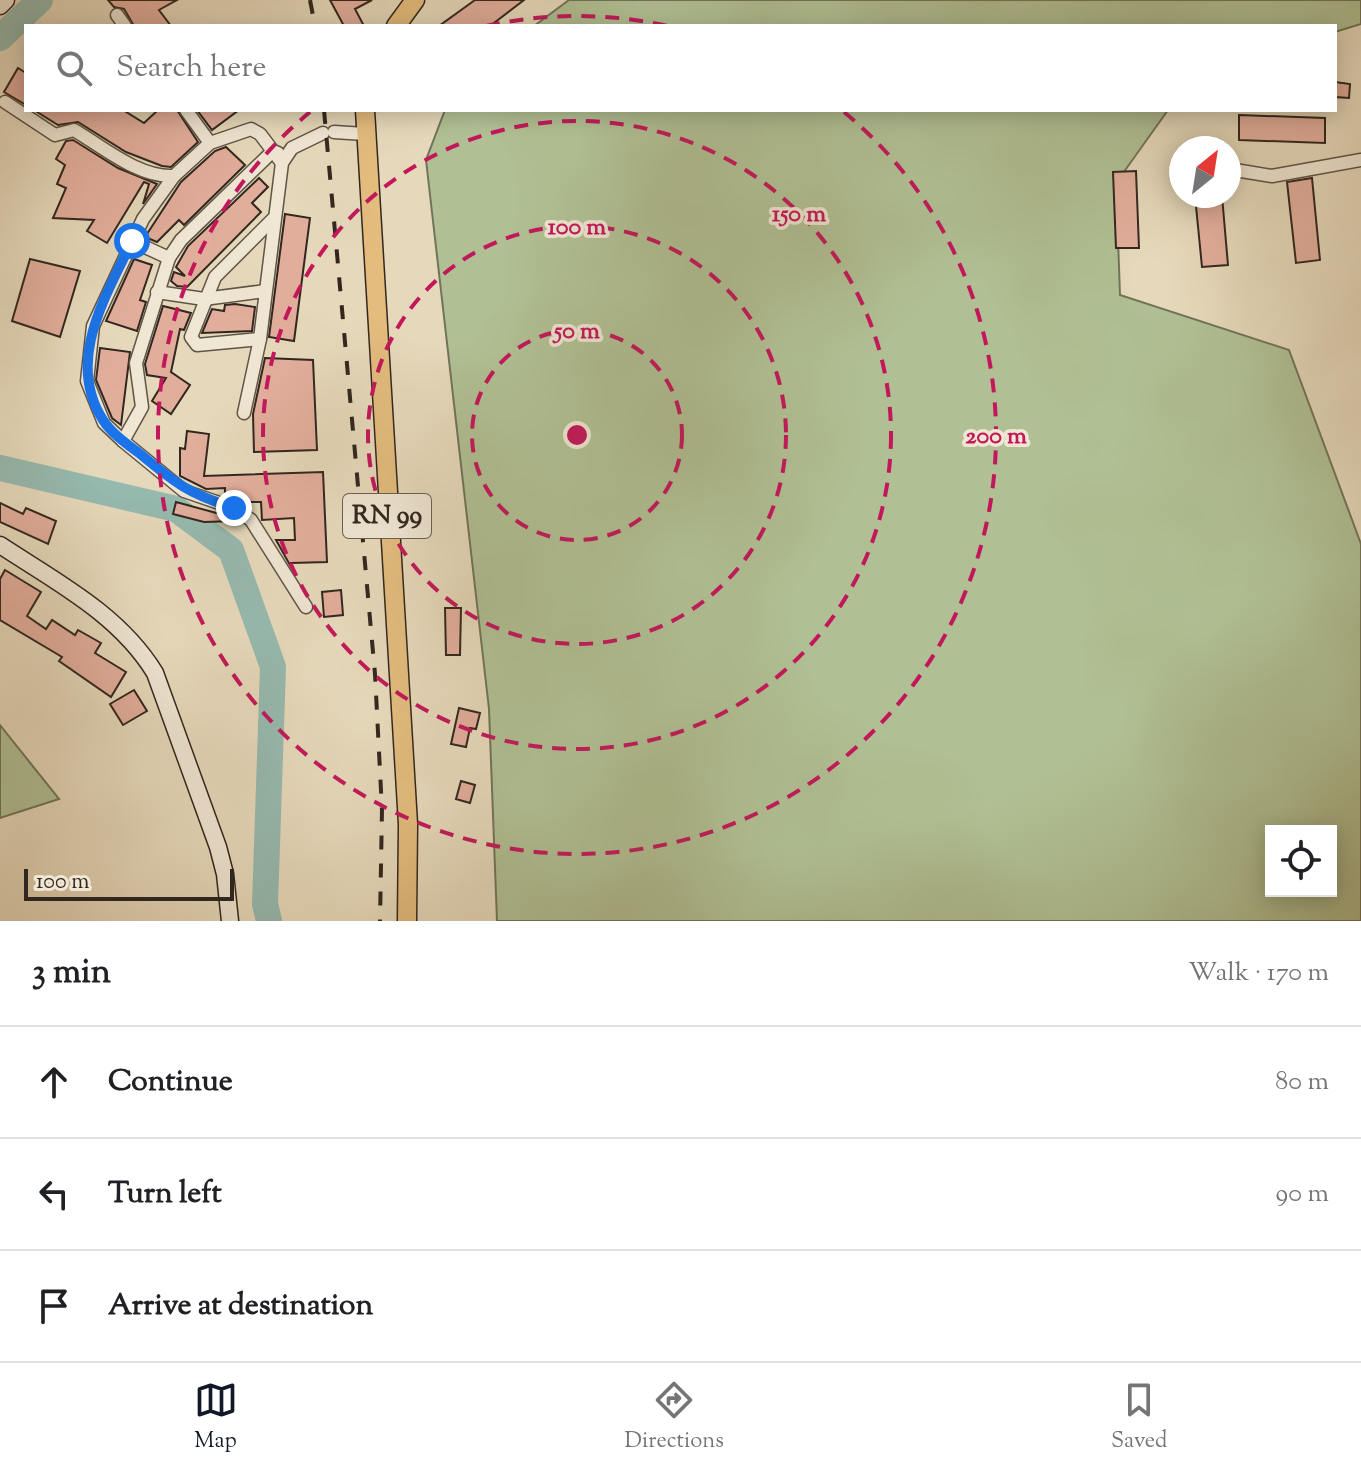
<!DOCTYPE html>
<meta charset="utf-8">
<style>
body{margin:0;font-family:"Sorts Mill Goudy",serif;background:#f6f6f6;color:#202124}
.controls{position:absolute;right:24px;bottom:24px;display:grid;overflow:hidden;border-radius:0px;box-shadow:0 4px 20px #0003}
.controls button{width:72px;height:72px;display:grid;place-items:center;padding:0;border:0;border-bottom:2px solid #e0e0e0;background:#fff;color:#202124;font:40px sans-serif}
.compass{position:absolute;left:1169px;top:136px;width:72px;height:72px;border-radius:50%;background:#fff;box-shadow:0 4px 20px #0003;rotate:30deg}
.scale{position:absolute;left:24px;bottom:20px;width:210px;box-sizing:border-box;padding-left:8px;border:4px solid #32271f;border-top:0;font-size:22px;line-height:28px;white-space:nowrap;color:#32271f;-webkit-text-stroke:6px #efe6d3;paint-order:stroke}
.stop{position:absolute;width:24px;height:24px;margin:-18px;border:6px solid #1a73e8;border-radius:50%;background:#fff}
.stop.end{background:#1a73e8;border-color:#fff;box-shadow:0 2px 8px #0008}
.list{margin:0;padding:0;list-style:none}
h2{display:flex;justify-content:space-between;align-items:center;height:104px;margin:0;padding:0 32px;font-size:34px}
h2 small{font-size:26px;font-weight:400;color:#757577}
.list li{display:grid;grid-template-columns:52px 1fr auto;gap:24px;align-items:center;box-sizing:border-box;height:112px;padding:0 32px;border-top:2px solid #e0e0e0}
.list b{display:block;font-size:30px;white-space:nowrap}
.list em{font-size:26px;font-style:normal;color:#757577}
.icon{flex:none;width:44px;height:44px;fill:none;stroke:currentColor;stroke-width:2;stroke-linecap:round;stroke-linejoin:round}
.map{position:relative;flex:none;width:1361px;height:921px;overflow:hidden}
.search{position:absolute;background:#fff;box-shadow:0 4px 20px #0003;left:24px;right:24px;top:24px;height:88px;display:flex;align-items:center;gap:20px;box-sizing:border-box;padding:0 28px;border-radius:0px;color:#757577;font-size:30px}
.sheet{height:440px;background:#fff}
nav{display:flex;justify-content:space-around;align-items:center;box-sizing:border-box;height:112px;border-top:2px solid #e0e0e0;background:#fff;font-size:22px;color:#757577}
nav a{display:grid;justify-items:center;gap:4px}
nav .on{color:#111827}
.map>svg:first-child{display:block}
.green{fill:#b0c094;stroke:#71745a;stroke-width:2;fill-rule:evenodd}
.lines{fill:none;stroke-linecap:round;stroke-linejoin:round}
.river{stroke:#96baaf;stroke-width:26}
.building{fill:#e2ae9c;stroke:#32271f;stroke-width:2}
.street-casing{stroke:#5f5446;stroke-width:15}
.secondary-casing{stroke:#32271f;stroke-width:19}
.primary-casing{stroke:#32271f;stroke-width:21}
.street{stroke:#efe6d3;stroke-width:12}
.secondary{stroke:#efe6d3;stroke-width:16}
.primary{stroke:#e3bc7e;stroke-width:18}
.rail{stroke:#32271f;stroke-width:4;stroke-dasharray:14 14;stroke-linecap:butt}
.route{stroke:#1a73e8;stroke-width:10}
.ring{fill:none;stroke:#c2185b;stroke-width:4;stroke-dasharray:14 10}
.labels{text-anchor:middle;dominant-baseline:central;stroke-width:7;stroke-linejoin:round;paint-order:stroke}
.shield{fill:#efe6d3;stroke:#6b6055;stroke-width:2}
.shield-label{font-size:26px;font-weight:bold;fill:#32271f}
.centre{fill:#c2185b;stroke:#efe6d3;stroke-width:4}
.ring-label{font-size:24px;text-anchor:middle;font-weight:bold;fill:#c2185b;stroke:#efe6d3;stroke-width:7;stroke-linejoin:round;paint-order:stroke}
</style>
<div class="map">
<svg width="1361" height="921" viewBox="0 0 1361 921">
<rect width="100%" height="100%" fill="#e6d9bb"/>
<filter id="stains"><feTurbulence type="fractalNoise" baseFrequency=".0025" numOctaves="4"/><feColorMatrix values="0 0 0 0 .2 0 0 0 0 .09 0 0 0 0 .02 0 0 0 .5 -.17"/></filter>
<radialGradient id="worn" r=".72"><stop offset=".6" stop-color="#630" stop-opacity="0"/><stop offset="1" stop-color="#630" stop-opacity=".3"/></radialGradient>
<!-- green -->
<g class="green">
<path d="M 569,0 L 1361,0 L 1361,24 L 1335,32 L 1335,26 L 534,26 Z"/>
<path d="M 445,110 L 1168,110 L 1116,183 L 1120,295 L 1289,350 L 1361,544 L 1361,921 L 497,921 L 489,709 L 426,160 ZM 1271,831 L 1331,831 L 1331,891 L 1271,891 Z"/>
<path d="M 0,725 L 59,799 L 0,818 Z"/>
</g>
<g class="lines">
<!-- river -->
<g class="river">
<path d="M 0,38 L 40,0"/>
<path d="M 0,468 L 176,509 L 231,550 L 273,667 L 265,904 L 269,921"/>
</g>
</g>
<!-- building -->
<g class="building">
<path d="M 108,0 L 177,0 L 159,10 L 171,26 L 134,26 L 124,9 L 114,7 Z"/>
<path d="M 330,0 L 372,0 L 355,9 L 364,26 L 344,26 Z"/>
<path d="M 475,0 L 524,0 L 490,26 L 439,26 Z"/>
<path d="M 18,68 L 26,73 L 26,105 L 4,92 Z"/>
<path d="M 1335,82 L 1350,84 L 1349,98 L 1335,97 Z"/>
<path d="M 34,110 L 123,110 L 144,123 L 158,110 L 177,110 L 198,142 L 171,167 L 162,166 L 126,152 L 78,122 L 58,125 Z"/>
<path d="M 197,110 L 239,110 L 212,130 Z"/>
<path d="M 1239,115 L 1325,118 L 1325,143 L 1239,140 Z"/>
<path d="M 73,140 L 118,168 L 157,184 L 143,204 L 149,184 L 144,182 L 107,243 L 87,231 L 94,220 L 53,218 L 66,188 L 57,184 L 65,165 L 56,159 L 66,141 Z"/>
<path d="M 226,147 L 245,165 L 184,225 L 179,220 L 157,242 L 145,237 L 181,182 L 215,151 Z"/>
<path d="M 1136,171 L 1139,248 L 1116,248 L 1113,172 Z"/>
<path d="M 259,178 L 268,187 L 252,203 L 261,212 L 187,287 L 177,286 L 171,281 L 174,272 L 185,276 L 176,267 L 188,246 Z"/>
<path d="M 1312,178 L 1320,260 L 1296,263 L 1287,182 Z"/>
<path d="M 1195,196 L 1222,196 L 1228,265 L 1202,267 Z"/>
<path d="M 285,214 L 310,218 L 294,341 L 269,337 Z"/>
<path d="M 30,259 L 80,271 L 60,337 L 12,321 Z"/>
<path d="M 134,259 L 152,265 L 140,300 L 146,302 L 137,331 L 106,321 Z"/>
<path d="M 235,304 L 255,307 L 252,331 L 202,333 L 212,309 L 224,311 L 225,305 Z"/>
<path d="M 163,306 L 191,313 L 184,330 L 180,329 L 171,372 L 190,385 L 171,414 L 152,401 L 166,378 L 147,375 L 145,364 Z"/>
<path d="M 100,348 L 130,352 L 121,425 L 112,418 L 96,380 Z"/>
<path d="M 265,358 L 313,360 L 317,450 L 254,452 L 253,414 Z"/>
<path d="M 187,431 L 209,434 L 204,476 L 323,472 L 327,562 L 291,563 L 291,567 L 276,540 L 295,540 L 294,518 L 262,520 L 261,502 L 241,502 L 225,495 L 225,488 L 206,489 L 180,476 L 180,448 L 185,449 Z"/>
<path d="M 176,502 L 231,517 L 235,521 L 204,522 L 173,514 Z"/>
<path d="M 0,503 L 23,514 L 26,508 L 56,521 L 48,544 L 0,522 Z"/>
<path d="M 5,570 L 41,592 L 27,616 L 46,629 L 52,620 L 75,635 L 78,630 L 101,643 L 95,653 L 126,672 L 111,697 L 59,661 L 62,657 L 0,620 L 0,579 Z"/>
<path d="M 341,590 L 343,615 L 324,617 L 322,592 Z"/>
<path d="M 445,608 L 461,608 L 460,655 L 446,655 Z"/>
<path d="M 134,690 L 147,711 L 123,725 L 110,704 Z"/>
<path d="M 459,708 L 480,713 L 476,729 L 470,728 L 466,747 L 451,744 Z"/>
<path d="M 461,781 L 475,785 L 470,803 L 456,799 Z"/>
</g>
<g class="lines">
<!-- street casing -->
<g class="street-casing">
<g id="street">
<path d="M 117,15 L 125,26"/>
<path d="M 5,102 L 55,135 L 74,130 C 103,147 139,178 174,176"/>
<path d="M 186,110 L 210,143"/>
<path d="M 334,132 L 365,134"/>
<path d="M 282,163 L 260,134 L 251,129 L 210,143 L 174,176 L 143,219 L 93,326 L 87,381 L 104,423 L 123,441 L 184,491 L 234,508 L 251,520 L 306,607"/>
<path d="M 1229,169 L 1272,176 L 1361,160"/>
<path d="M 132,241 L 169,258"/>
<path d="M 157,292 L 204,299 L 265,291"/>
<path d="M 260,339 L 197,345 L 191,337 L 215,277 L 273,219"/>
<path d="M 244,413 L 260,339 L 282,163 L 292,148 L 323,133"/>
<path d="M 123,441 L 142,407 L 136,363 L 169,258 L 181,240 L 273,151 L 278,153"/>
</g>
</g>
<!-- secondary casing -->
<g class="secondary-casing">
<g id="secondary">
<path d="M 0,6 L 6,0"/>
<path d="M 0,545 C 56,582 119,614 155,673 L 218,847 L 225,874 L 230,921"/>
</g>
</g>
<!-- primary casing -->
<g class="primary-casing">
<g id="primary">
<path d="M 396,26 L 415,0"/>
<path d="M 365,110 L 408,824 L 407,921"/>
</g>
</g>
<!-- street -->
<use href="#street" class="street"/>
<!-- secondary -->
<use href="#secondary" class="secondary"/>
<!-- primary -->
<use href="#primary" class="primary"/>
<!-- rail -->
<g class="rail">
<path d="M 310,0 L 315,26"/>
<path d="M 324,110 L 375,674 L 382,810 L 380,921"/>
</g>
</g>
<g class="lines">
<!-- route -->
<path class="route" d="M 132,241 C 106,296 65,361 103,420 C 111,433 127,444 139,453 C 175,483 189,494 234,508"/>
</g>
<!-- distance rings -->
<g class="ring">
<circle cx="577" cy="435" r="105"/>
<circle cx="577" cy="435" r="209"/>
<circle cx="577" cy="435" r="314"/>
<path d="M486 26A419 419 0 0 1 668 26M844 112A419 419 0 1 1 310 112"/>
</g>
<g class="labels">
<!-- shield labels -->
<rect class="shield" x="343" y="494" width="88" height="44" rx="6"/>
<g class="shield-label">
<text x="387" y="516">RN 99</text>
</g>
</g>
<circle cx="577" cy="435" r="12" class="centre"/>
<g class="ring-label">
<text x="799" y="221">150 m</text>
<text x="577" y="234">100 m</text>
<text x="577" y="338">50 m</text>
<text x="996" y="443">200 m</text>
</g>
<rect width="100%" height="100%" filter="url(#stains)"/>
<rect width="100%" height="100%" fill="url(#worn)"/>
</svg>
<div class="controls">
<button><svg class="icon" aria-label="locate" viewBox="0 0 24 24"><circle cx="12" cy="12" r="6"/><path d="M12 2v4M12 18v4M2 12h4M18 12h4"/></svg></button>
</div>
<svg class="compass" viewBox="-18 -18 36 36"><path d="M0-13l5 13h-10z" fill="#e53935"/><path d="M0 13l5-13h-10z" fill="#757577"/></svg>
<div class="scale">100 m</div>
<div class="stop" style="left:132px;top:241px"></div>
<div class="stop end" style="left:234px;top:508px"></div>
<div class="search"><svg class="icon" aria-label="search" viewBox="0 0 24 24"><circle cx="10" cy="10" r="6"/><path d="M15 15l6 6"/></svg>Search here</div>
</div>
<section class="sheet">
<h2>3 min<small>Walk · 170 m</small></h2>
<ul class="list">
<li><svg class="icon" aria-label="ahead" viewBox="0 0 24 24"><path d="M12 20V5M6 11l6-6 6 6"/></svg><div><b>Continue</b></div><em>80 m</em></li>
<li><svg class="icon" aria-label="left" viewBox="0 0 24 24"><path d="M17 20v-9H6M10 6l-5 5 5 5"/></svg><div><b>Turn left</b></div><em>90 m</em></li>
<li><svg class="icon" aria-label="arrive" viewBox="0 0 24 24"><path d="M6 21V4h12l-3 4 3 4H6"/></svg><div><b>Arrive at destination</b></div></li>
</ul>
</section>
<nav>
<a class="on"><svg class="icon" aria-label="map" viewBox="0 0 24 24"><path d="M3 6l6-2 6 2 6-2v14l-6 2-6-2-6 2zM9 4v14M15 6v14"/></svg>Map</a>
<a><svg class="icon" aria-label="directions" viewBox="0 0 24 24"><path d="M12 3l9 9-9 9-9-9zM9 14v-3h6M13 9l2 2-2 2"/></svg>Directions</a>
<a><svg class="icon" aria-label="saved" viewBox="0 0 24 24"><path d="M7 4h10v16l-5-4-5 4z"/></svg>Saved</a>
</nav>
